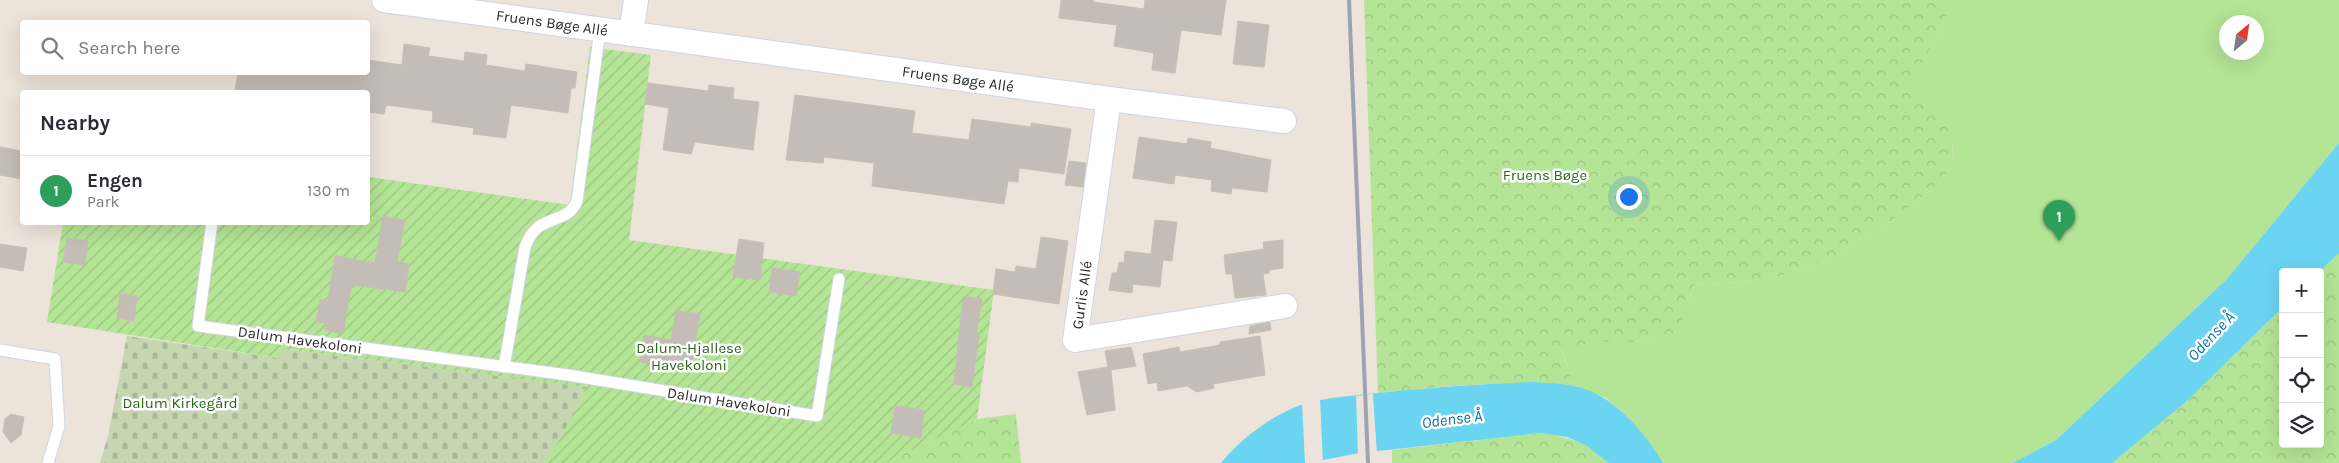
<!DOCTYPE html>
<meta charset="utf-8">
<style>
body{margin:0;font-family:Karla,sans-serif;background:#f7f7f7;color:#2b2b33}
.controls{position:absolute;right:15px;bottom:15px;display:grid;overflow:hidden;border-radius:5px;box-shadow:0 5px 20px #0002}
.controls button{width:45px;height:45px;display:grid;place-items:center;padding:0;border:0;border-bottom:1px solid #e1e1e2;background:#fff;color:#2b2b33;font:25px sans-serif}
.compass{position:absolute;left:2219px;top:15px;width:45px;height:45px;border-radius:50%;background:#fff;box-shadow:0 5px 20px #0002;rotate:29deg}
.you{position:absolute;left:1628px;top:196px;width:18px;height:18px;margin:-12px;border:4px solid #fff;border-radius:50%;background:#1a73e8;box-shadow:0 0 0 8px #1a73e833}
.badge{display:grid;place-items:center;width:32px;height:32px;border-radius:50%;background:#0f766e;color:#fff;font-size:16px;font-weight:700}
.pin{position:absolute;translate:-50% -41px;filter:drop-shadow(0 1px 2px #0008)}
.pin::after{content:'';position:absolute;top:26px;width:18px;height:15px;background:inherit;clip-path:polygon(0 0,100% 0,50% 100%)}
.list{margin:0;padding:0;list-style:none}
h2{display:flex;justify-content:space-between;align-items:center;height:65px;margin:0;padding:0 20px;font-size:21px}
h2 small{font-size:16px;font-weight:400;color:#7c7c81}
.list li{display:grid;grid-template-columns:32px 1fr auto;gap:15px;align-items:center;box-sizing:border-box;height:70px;padding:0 20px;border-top:1px solid #e1e1e2}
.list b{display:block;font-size:19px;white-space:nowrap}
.list p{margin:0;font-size:16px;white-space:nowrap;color:#7c7c81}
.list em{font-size:16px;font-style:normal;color:#7c7c81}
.icon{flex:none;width:28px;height:28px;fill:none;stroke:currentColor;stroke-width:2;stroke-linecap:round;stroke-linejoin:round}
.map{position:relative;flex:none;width:2339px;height:463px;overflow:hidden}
.search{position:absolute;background:#fff;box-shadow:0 5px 20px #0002;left:20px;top:20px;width:350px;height:55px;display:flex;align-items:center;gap:12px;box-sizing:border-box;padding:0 18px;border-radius:5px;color:#7c7c81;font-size:19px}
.panel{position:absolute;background:#fff;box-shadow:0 5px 20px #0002;left:20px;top:90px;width:350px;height:135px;border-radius:5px}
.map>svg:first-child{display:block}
.forest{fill:url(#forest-crowns)}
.cemetery{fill:url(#cemetery-stones)}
.park{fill:#b4e495;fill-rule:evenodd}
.garden{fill:url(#garden-furrows)}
.water{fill:#6ad4f1}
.pier{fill:#ece3da}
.building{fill:#c4bdb7;stroke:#c7bfb4}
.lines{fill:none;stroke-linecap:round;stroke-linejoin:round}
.lane-casing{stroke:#d0d4e3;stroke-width:13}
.street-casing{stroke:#d0d4e3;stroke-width:26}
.lane{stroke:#fff;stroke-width:11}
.street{stroke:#fff;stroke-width:24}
.rail{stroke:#9da2b4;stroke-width:4}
.labels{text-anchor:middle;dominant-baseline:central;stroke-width:5;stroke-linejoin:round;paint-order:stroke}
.street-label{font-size:15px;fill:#292929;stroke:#fff}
.park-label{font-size:15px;fill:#2c6718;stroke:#fff}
.water-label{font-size:16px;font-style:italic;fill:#0a719c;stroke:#fff}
</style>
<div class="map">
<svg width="2339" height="463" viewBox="0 0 2339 463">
<defs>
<pattern id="forest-crowns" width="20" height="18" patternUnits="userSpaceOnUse" patternTransform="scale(1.25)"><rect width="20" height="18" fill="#b4e495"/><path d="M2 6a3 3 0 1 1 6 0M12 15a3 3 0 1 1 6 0" fill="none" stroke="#9bc480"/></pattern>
<pattern id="cemetery-stones" width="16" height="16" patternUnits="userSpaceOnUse" patternTransform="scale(1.25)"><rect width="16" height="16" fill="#c5d6b1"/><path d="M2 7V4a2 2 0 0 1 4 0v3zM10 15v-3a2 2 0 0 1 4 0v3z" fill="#a9b898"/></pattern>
<pattern id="garden-furrows" width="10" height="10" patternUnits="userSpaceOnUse" patternTransform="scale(1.25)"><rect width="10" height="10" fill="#b4e495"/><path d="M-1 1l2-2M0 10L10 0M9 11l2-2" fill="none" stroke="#9bc480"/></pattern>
</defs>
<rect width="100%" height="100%" fill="#ece3da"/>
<!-- forest -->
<g class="forest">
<path d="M 1364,0 L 1954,0 L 1934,43 L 1905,89 L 1942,121 L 1953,134 L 1952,166 L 1941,182 L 1884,226 L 1835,255 L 1792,274 L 1742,282 L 1694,285 L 1687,313 L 1674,333 L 1633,342 L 1592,342 L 1562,351 L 1575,386 C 1508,380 1444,386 1378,393 Z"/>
<path d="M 2339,252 L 2339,463 L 2112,463 L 2188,400 L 2283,307 L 2283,444 L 2320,444 L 2319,272 Z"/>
<path d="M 1016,414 L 1021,463 L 885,463 L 977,419 Z"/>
<path d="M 1541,433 C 1567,437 1590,443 1609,463 L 1392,463 L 1392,450 Z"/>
</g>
<!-- cemetery -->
<path class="cemetery" d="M 127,336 L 279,358 L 284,349 L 587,387 L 563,434 L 544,463 L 100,463 L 108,436 Z"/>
<!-- park -->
<path class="park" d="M 1954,0 L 2339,0 L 2339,143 L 2227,279 L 2056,440 L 2013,463 L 1663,463 L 1629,418 L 1606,398 L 1575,386 L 1562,350 L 1592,342 L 1633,342 L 1674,333 L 1687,313 L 1694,285 L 1742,282 L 1792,274 L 1835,255 L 1884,226 L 1941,182 L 1952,166 L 1953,134 L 1942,121 L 1904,90 L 1934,43 ZM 2226,22 L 2256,22 L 2256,52 L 2226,52 Z"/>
<!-- garden -->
<path class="garden" d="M 590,47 L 651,55 L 629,240 L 994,290 L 977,419 L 885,463 L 544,463 L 563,434 L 586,387 L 285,349 L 279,358 L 47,322 L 63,223 L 368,222 L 368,177 L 570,205 Z"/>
<!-- water -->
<g class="water">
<path d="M 2339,143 L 2339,253 L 2319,272 L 2283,272 L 2283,307 L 2188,400 L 2112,463 L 2013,463 L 2056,440 L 2227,279 Z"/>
<path d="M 1531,382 C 1545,383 1560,383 1574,386 C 1613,394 1643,430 1663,463 L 1609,463 L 1587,446 L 1567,437 L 1541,433 L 1359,453 L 1308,463 L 1221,463 C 1240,440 1266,420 1293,408 C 1315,398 1344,397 1368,394 C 1423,388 1476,384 1531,382 Z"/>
</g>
<!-- pier -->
<g class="pier">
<path d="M 1373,394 L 1377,454 L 1358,455 L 1356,396 Z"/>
<path d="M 1320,398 L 1323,463 L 1305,463 L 1302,403 Z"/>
</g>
<!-- building -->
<g class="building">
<path d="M 1061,0 L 1093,0 L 1093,2 L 1144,9 L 1145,0 L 1226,0 L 1221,35 L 1181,30 L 1175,73 L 1152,70 L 1154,53 L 1114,46 L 1117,25 L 1059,18 Z"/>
<path d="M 1238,21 L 1269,25 L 1264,67 L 1233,64 Z"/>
<path d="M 404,44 L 430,48 L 428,56 L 464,61 L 465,52 L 487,55 L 486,65 L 525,71 L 526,64 L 577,72 L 575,88 L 571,88 L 568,113 L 511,105 L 506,138 L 473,134 L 474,128 L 432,122 L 433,111 L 386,105 L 384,114 L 368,112 L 368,92 L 235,92 L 238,72 L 368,72 L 368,60 L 402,65 Z"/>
<path d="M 648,83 L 708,91 L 709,85 L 734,88 L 733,99 L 759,102 L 753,150 L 695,142 L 691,154 L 663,150 L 669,108 L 645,104 Z"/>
<path d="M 795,95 L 915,111 L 912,133 L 969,140 L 972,119 L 1031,127 L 1031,123 L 1071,129 L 1064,174 L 1019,168 L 1018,182 L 1008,181 L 1004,204 L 872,186 L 874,163 L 824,157 L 823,163 L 786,160 Z"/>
<path d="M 1139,137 L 1187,144 L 1188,138 L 1211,142 L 1210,148 L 1271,160 L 1267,192 L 1232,188 L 1231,194 L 1211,191 L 1212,180 L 1175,175 L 1174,184 L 1133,178 Z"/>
<path d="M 0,147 L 22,151 L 22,179 L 0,175 Z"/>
<path d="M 1069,161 L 1086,163 L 1083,187 L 1065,185 Z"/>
<path d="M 383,216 L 405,220 L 397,262 L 409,264 L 405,292 L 354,285 L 353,288 L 351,287 L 343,334 L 325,330 L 326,323 L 316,322 L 320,300 L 328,301 L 335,256 L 375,263 Z"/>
<path d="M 1155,220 L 1177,222 L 1172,261 L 1163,260 L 1160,287 L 1133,284 L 1132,293 L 1109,290 L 1112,273 L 1117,273 L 1119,262 L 1124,263 L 1125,251 L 1151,254 Z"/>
<path d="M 1041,237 L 1068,241 L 1059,304 L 993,294 L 996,269 L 1015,272 L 1016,266 L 1036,269 Z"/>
<path d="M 67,238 L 88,241 L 85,265 L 63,262 Z"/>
<path d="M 739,239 L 764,243 L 760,280 L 733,277 Z"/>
<path d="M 1283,240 L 1283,268 L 1269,270 L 1269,273 L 1263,274 L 1266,295 L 1235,298 L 1232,274 L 1226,274 L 1224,255 L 1264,249 L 1263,242 Z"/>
<path d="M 0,244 L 27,248 L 23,271 L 0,267 Z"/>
<path d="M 772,268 L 800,272 L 796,296 L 769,292 Z"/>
<path d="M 120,294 L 137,296 L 134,321 L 117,318 Z"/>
<path d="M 963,297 L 982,299 L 976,334 L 979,335 L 972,387 L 954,384 Z"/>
<path d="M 676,310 L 700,314 L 690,372 L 640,362 L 644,335 L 671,340 Z"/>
<path d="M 1270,322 L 1271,330 L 1249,334 L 1250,326 Z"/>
<path d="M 1260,336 L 1265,375 L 1213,384 L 1214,388 L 1197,392 L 1187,386 L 1158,391 L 1157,382 L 1148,384 L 1143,354 L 1179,347 L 1180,352 L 1220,345 L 1220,342 Z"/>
<path d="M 1131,347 L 1136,366 L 1111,370 L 1115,410 L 1087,415 L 1078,372 L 1108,367 L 1105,351 Z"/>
<path d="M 895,406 L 924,410 L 921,438 L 891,433 Z"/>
<path d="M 11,414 L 24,417 L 21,435 L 11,443 L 3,432 L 5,419 Z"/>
</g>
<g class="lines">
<!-- lane casing -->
<g class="lane-casing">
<g id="lane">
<path d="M 212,222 L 198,326 L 568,375 L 817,416 L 839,279"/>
<path d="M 0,350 L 55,359 L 59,426 L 48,463"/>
<path d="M 504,367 L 525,247 C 538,211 566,227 577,201 L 600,30"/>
</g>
</g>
<!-- street casing -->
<g class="street-casing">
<g id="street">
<path d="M 384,0 L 1109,99 L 1284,121"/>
<path d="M 631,34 L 636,0"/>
<path d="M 1109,99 L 1075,340 L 1285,306"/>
</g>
</g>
<!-- lane -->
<use href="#lane" class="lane"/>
<!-- street -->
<use href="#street" class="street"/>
<!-- rail -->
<path class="rail" d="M 1349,0 L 1368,463"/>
</g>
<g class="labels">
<!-- street labels -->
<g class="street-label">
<text transform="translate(552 23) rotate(8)">Fruens Bøge Allé</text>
<text transform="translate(958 79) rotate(8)">Fruens Bøge Allé</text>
<text transform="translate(1082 295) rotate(-82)">Gurlis Allé</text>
<text transform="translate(300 340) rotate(8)">Dalum Havekoloni</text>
<text transform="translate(729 402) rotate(9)">Dalum Havekoloni</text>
</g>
<!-- park labels -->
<g class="park-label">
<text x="1545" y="175">Fruens Bøge</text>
<text x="689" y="348">Dalum-Hjallese<tspan x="689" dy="17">Havekoloni</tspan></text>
<text x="180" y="403">Dalum Kirkegård</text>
</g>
<!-- water labels -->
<g class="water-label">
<text transform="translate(2211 336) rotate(-47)">Odense Å</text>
<text transform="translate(1452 419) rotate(-7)">Odense Å</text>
</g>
</g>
</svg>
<div class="controls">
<button>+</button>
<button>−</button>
<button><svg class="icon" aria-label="locate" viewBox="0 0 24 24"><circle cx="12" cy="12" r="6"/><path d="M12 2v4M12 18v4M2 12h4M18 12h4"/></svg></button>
<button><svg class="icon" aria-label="layers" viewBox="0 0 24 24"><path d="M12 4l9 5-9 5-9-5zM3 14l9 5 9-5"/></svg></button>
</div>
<svg class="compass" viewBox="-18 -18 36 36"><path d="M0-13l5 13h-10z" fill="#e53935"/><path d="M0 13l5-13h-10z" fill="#7c7c81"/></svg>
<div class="you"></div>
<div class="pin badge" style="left:2059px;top:241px;background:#2e9e5b">1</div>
<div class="search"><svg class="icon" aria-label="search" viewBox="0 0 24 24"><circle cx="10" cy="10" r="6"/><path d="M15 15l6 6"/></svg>Search here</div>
<section class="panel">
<h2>Nearby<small></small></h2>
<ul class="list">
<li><span class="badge" style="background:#2e9e5b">1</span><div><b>Engen</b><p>Park</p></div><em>130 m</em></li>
</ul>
</section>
</div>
